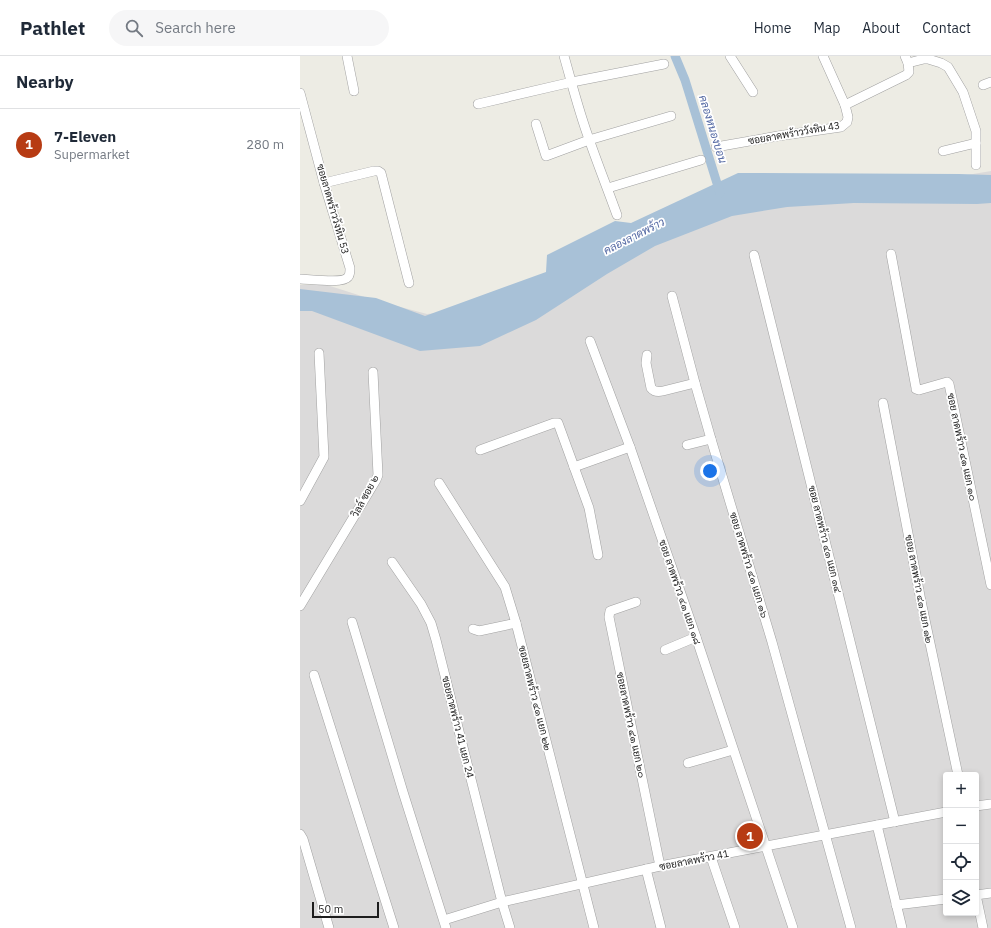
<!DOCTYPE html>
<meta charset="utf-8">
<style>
body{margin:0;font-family:"IBM Plex Sans",Sarabun,sans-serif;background:#f6f6f7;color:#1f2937}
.controls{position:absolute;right:12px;bottom:12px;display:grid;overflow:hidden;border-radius:4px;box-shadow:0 2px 6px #0003}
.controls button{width:36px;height:36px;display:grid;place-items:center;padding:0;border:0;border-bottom:1px solid #e0e1e3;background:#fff;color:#1f2937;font:20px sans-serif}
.scale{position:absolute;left:12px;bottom:10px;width:67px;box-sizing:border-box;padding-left:4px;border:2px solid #1d1d1d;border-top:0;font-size:11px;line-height:14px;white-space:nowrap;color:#1d1d1d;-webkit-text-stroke:3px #fff;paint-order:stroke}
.you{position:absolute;left:410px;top:415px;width:14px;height:14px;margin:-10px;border:3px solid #fff;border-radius:50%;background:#1a73e8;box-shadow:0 0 0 6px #1a73e833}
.badge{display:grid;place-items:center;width:26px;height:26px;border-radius:50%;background:#b73b13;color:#fff;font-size:13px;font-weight:700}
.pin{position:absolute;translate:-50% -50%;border:2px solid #fff;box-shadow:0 1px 4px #0006}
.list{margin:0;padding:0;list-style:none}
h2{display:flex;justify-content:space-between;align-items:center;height:52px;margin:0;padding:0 16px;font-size:17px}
h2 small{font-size:13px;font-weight:400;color:#747a83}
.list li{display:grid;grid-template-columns:26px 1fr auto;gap:12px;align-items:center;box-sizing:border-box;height:72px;padding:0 16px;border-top:1px solid #e0e1e3}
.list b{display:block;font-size:15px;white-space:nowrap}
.list p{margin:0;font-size:13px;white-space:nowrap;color:#747a83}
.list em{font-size:13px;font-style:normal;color:#747a83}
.icon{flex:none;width:22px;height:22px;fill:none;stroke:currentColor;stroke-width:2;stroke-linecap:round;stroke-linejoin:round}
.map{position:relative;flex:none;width:691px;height:872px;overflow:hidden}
header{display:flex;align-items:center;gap:24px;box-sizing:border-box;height:56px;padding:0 20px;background:#fff;border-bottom:1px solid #e0e1e3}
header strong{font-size:19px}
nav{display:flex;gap:22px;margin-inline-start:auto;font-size:14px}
.search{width:280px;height:36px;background:#f6f6f7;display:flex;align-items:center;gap:10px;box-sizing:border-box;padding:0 14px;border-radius:22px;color:#747a83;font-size:15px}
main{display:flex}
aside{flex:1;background:#fff}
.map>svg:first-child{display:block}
.residential{fill:#dbdada;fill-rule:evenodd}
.water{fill:#a8c1d7}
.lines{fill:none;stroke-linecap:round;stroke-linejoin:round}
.canal{stroke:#a8c1d7;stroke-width:9}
.street-casing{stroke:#a1a1a1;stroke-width:10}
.street{stroke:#fff;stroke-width:9}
.labels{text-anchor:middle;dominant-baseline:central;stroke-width:3.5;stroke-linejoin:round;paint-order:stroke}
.street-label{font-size:10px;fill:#1d1d1d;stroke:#fff}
.water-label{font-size:11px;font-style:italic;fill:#5368a3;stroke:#fff}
</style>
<header>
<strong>Pathlet</strong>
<div class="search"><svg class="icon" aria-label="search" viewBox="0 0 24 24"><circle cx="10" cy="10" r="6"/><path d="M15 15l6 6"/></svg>Search here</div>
<nav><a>Home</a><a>Map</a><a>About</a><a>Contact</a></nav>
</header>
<main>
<aside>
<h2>Nearby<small></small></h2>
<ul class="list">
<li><span class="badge">1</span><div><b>7-Eleven</b><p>Supermarket</p></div><em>280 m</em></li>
</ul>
</aside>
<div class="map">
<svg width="691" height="872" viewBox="0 0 691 872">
<rect width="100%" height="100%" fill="#edece4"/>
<!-- residential -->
<path class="residential" d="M 691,115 L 691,872 L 0,872 L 0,229 L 27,229 L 74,244 L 127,258 L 169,254 L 376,154 L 655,121 ZM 646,719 L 676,719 L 676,857 L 646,857 Z"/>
<!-- water -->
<path class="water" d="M 438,117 L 659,118 L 691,119 L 691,147 L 677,148 L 554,147 L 487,151 L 432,160 L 355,190 L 307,218 L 236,264 L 180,290 L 120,295 L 12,255 L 0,255 L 0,233 L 76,242 L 125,260 L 246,216 L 247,199 L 315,165 L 331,167 Z"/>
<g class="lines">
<!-- canal -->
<path class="canal" d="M 375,0 L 385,24 L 420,137"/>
<!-- street casing -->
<g class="street-casing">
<g id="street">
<path d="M 47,0 L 54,35"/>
<path d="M 264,0 C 272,28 279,56 289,83 C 298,109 308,134 317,159"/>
<path d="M 430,0 L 453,36"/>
<path d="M 608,7 L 624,3 L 628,3 L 641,7 L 648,11 L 663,36 L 676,75 L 676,109"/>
<path d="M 683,29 L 691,26"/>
<path d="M 0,37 L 24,127 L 50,212 C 50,215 50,219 48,221 C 43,228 9,223 0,223"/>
<path d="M 178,48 L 272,26 L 364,8"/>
<path d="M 545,49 L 606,19 L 609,16 L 608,7 L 605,0"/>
<path d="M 236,68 L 246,100 L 289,84 L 371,60"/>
<path d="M 416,91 L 478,80 L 541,71 L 547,66 L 548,61 L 545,49 L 523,0"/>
<path d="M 643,95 L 676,87"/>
<path d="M 24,127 L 74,115 L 78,115 L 81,117 L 109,227"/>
<path d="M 308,132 L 401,104"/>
<path d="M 591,198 L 616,332 L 616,333 L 619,334 L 647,326 L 649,328 L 691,529"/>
<path d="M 454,199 L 595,766"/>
<path d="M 372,240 L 395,327 L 411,383 L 472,586 L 551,872"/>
<path d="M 290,285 L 330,391 L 396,581 L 493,872"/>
<path d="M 347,299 L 346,307 L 351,332 C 354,336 359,336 363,335 L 395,327"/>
<path d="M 583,347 L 621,545 L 658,719"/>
<path d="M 387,389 L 411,383"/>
<path d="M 180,394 L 254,367 L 258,367 L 289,452 L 298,499"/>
<path d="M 274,411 L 330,391"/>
<path d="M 139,427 L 205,531 L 216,567 L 294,872"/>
<path d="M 0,445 L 24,401 L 19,297"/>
<path d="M 92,506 L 121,548 L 131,567 L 136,584 L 202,846 L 210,872"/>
<path d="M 336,546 L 310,555 L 309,561 L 360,810"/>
<path d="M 0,550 L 76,424 L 78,419 L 73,316"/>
<path d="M 52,566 L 103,736 L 146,872"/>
<path d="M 173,573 L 179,575 L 216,567"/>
<path d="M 365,594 L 396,581"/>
<path d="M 14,619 L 94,872"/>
<path d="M 388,707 L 433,694"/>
<path d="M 676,750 L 691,748"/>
<path d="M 577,769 L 602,872"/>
<path d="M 0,778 L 3,783 L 29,872"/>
<path d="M 411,801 L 435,872"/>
<path d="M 346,813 L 361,872"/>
<path d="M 676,839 L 683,872"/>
<path d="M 676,839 L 691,837"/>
<path d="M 596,849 L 646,843"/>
<path d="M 144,864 L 202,846 L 360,810 L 646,756"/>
</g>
</g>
<!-- street -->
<use href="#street" class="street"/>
</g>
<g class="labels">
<!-- street labels -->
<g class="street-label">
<text transform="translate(494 77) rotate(-10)">ซอยลาดพร้าววังหิน 43</text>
<text transform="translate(33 153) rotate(74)">ซอยลาดพร้าววังหิน 53</text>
<text transform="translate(662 391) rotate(78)">ซอย ลาดพร้าว ๔๑ แยก ๑๐</text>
<text transform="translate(65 440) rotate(-62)">วิลล์ ซอย ๒</text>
<text transform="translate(525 483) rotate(76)">ซอย ลาดพร้าว ๔๑ แยก ๑๔</text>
<text transform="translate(449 509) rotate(73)">ซอย ลาดพร้าว ๔๑ แยก ๑๖</text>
<text transform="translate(619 533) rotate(79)">ซอย ลาดพร้าว ๔๑ แยก ๑๒</text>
<text transform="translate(380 536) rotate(71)">ซอย ลาดพร้าว ๔๑ แยก ๑๘</text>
<text transform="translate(235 642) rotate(76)">ซอยลาดพร้าว ๔๑ แยก ๒๒</text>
<text transform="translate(331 669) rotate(78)">ซอยลาดพร้าว ๔๑ แยก ๒๐</text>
<text transform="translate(158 671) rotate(76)">ซอยลาดพร้าว 41 แยก 24</text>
<text transform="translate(394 804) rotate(-11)">ซอยลาดพร้าว 41</text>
</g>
<!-- water labels -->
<g class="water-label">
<text transform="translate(413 73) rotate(73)">คลองหนองบอน</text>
<text transform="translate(334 180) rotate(-27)">คลองลาดพร้าว</text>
</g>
</g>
</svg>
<div class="controls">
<button>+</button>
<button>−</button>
<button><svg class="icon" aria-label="locate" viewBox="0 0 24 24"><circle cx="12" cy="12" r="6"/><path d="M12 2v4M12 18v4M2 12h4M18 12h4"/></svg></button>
<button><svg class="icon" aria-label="layers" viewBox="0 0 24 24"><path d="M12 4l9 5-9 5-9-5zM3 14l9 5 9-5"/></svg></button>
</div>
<div class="scale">50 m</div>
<div class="you"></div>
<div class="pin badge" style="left:450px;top:780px">1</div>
</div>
</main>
